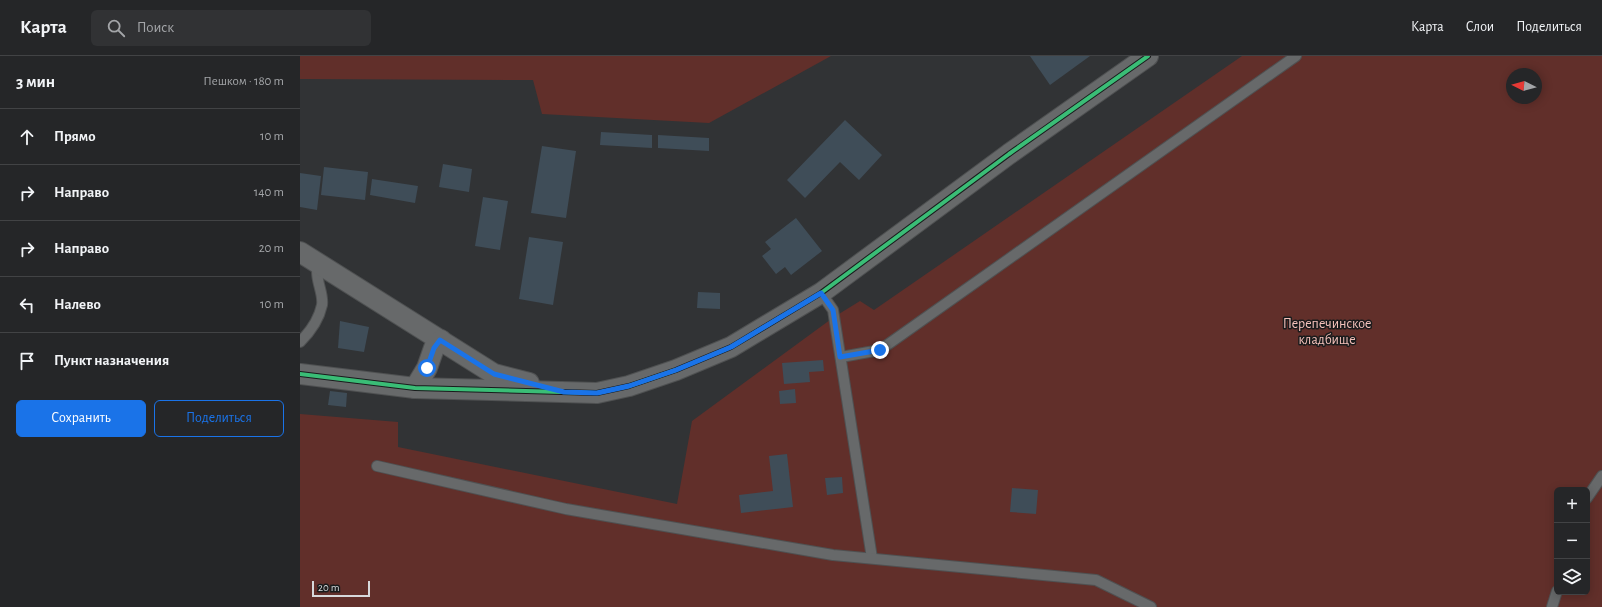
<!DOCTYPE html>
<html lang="ru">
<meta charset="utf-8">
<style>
body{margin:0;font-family:"Alegreya Sans",sans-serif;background:#313234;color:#f1f3f6}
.controls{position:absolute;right:12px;bottom:12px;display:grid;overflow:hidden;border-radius:6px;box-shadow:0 2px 10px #0003}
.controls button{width:36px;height:36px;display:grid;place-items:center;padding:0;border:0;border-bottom:1px solid #424345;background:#252628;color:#f1f3f6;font:20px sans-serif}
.compass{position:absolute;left:1206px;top:12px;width:36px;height:36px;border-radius:50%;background:#252628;box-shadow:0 2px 10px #0003;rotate:275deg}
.scale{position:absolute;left:12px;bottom:10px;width:58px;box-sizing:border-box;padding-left:4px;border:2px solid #d7d9db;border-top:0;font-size:11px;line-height:14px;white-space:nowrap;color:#d7d9db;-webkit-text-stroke:3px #191b1c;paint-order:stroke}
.stop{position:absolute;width:12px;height:12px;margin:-9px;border:3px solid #1a73e8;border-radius:50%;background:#fff}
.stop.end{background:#1a73e8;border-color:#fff;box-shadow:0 1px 4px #0008}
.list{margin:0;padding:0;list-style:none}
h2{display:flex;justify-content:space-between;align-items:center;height:52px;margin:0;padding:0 16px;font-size:17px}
h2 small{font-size:13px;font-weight:400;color:#a3a5a8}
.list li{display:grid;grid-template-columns:26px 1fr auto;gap:12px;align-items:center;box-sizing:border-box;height:56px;padding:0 16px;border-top:1px solid #424345}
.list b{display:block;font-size:15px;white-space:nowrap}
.list em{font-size:13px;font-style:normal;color:#a3a5a8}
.actions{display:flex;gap:8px;padding:12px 16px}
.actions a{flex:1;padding:9px 0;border:1px solid #1a73e8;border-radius:6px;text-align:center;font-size:14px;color:#1a73e8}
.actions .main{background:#1a73e8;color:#fff}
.icon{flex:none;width:22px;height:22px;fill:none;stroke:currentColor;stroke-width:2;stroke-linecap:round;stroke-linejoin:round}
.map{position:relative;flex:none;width:1302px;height:551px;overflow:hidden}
header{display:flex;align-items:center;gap:24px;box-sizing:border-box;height:56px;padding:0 20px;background:#252628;border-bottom:1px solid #424345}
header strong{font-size:19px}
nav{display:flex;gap:22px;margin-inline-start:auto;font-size:14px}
.search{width:280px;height:36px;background:#313234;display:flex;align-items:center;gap:10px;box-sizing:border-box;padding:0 14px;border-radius:6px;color:#a3a5a8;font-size:15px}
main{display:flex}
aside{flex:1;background:#252628}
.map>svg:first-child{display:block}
.green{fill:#612f2a;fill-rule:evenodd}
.building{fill:#3f4d58}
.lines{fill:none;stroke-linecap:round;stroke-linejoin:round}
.lane-casing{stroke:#4f5152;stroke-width:12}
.street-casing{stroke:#4f5152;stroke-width:22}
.lane{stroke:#67696a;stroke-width:10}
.street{stroke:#67696a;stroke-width:20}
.cycleway-casing{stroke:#191b1c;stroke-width:6}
.cycleway{stroke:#3abd76;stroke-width:4}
.route{stroke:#1a73e8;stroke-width:5}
.labels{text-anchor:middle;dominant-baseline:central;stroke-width:3;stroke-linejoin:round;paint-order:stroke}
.park-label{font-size:14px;fill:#f4c1ba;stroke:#191b1c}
</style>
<header>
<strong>Карта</strong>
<div class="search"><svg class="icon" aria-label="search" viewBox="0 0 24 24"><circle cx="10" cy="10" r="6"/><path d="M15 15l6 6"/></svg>Поиск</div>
<nav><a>Карта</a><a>Слои</a><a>Поделиться</a></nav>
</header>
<main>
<aside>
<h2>3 мин<small>Пешком · 180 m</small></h2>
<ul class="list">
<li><svg class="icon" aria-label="ahead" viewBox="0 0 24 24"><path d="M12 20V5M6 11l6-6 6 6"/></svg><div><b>Прямо</b></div><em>10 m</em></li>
<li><svg class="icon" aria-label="right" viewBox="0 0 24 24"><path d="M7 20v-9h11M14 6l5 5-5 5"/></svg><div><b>Направо</b></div><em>140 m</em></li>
<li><svg class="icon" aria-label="right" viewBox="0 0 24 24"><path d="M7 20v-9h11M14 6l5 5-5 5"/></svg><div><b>Направо</b></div><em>20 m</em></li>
<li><svg class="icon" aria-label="left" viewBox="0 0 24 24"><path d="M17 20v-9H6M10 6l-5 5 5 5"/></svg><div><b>Налево</b></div><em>10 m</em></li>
<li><svg class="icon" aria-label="arrive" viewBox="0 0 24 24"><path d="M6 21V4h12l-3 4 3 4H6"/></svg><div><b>Пункт назначения</b></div></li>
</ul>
<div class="actions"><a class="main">Сохранить</a><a>Поделиться</a></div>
</aside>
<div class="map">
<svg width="1302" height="551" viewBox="0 0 1302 551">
<rect width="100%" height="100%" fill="#313335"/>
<!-- green -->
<g class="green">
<path d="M 0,0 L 531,0 L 409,67 L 242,58 L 233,24 L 0,23 Z"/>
<path d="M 942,0 L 1302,0 L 1302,551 L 0,551 L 0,358 L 98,366 L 98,391 L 377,448 L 392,365 L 534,261 L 560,245 L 574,254 ZM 1212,18 L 1236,18 L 1236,42 L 1212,42 ZM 1257,434 L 1287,434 L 1287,536 L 1257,536 Z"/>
</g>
<!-- building -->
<g class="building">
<path d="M 730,0 L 790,0 L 750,29 Z"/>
<path d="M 545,64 L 582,99 L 559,124 L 540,106 L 505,142 L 487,124 Z"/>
<path d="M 301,76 L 352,79 L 352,92 L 300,89 Z"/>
<path d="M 358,79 L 409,82 L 409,95 L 358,92 Z"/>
<path d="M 242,90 L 276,95 L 266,162 L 231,157 Z"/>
<path d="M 143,108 L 172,113 L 169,136 L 139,131 Z"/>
<path d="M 24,111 L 68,116 L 65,144 L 21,139 Z"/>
<path d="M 0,117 L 21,120 L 17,154 L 0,151 Z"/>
<path d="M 72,123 L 118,130 L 115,147 L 70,139 Z"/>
<path d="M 183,141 L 208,145 L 200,194 L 175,190 Z"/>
<path d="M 496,162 L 522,195 L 491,219 L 485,211 L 476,218 L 462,200 L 471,193 L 465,186 Z"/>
<path d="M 229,181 L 263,186 L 253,249 L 219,243 Z"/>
<path d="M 398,236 L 420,237 L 420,253 L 397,252 Z"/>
<path d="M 40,265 L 69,271 L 64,296 L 38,292 Z"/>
<path d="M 523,304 L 524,315 L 509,316 L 510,326 L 484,328 L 482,307 Z"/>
<path d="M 495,333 L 496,347 L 480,348 L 479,335 Z"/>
<path d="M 30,335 L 47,337 L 46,351 L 28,349 Z"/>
<path d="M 487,398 L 493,451 L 441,457 L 439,439 L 473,435 L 469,400 Z"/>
<path d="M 542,421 L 543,437 L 527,439 L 525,422 Z"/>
<path d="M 712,432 L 738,434 L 736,458 L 710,456 Z"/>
</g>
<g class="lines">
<!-- lane casing -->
<g class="lane-casing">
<g id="lane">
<path d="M 521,237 L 533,254 L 572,502"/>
<path d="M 0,286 C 10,276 19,263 22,249 C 24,236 14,224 18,207"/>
<path d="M 541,301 L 580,294 L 996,0"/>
<path d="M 77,410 L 266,453 L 533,499 L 796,524 L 851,551"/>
<path d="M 1287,442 L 1302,420"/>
<path d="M 1252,551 L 1257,535"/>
</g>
</g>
<!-- street casing -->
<g class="street-casing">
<g id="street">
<path d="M 0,196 L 194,318 L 229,327"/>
<path d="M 0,318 L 115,332 L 297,337 L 329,330 L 376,314 L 431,291 L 521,237 L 709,98 L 848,0"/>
<path d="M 115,332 L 127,312 L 134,292 L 141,284"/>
</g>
</g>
<!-- lane -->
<use href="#lane" class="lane"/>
<!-- street -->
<use href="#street" class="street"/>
<!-- cycleway casing -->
<g class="cycleway-casing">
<path id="cycleway" d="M 0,318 L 115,332 L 297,337 L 329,330 L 376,314 L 431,291 L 521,237 L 709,98 L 848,0"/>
</g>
<!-- cycleway -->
<use href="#cycleway" class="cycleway"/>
</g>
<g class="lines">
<!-- route -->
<path class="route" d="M 127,312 L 134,292 L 140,284 L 194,318 L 264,336 L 297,337 L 329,330 L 376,314 L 431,291 L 521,237 L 533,254 L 540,301 L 580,294"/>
</g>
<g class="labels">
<!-- park labels -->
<g class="park-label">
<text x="1027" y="268">Перепечинское<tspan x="1027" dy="16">кладбище</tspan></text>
</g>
</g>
</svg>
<div class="controls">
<button>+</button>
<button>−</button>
<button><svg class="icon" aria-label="layers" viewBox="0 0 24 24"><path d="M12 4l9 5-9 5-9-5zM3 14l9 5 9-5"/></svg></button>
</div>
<svg class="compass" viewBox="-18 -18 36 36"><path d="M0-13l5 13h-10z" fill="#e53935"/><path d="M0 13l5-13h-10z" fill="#a3a5a8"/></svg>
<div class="scale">20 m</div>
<div class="stop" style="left:127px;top:312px"></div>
<div class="stop end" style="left:580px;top:294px"></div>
</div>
</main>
